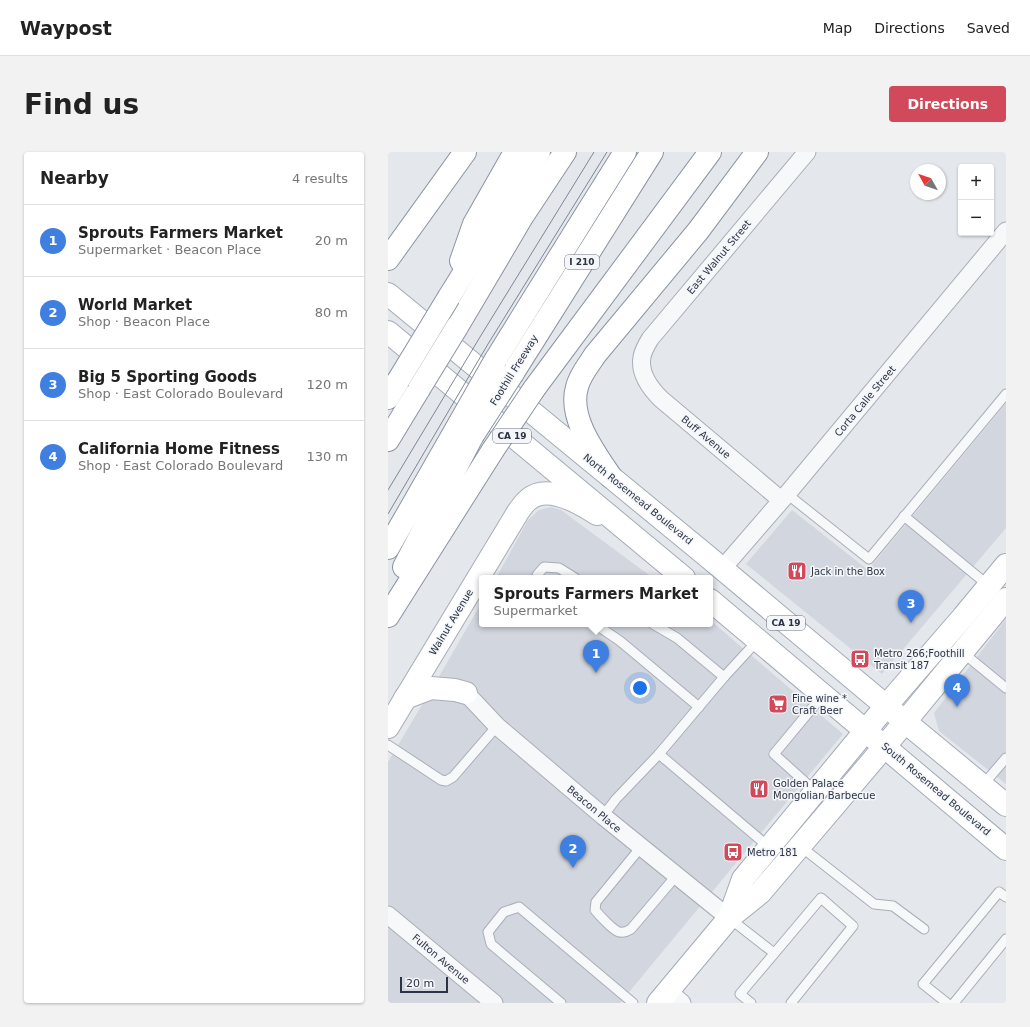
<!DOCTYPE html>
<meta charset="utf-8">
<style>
body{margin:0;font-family:"DejaVu Sans",sans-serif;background:#f2f2f2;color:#222}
.controls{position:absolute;right:12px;top:12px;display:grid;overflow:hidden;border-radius:4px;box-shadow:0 1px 3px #0004}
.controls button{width:36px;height:36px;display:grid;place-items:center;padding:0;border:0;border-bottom:1px solid #e0e0e0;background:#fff;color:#222;font:20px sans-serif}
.compass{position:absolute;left:522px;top:12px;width:36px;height:36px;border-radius:50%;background:#fff;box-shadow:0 1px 3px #0004;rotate:310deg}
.scale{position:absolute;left:12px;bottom:10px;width:48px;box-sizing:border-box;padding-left:4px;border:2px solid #2b3445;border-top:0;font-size:11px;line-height:14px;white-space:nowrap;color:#2b3445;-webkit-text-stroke:3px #f4f6f9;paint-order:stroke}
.you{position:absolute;left:252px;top:536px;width:14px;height:14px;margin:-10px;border:3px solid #fff;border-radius:50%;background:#1a73e8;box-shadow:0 0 0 6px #1a73e833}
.badge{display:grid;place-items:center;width:26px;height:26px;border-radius:50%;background:#d1495b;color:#fff;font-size:13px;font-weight:700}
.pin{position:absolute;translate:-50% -33px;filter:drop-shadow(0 1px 2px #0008)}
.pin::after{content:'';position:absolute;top:21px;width:14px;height:12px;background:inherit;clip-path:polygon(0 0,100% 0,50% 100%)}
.popup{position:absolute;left:91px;top:423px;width:234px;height:52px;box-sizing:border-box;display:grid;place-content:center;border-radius:4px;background:#fff;filter:drop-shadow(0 1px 3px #0005);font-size:13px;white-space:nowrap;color:#767676}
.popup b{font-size:15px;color:#222}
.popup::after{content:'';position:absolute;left:50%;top:100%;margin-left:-8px;border:8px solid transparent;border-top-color:#fff}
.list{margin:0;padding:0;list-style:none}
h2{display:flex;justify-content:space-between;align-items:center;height:52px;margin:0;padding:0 16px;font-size:17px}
h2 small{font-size:13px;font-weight:400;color:#767676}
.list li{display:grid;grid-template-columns:26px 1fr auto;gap:12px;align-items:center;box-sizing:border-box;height:72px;padding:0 16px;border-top:1px solid #e0e0e0}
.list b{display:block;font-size:15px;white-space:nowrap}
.list p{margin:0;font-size:13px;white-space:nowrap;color:#767676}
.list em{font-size:13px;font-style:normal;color:#767676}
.map{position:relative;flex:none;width:618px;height:851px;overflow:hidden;border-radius:4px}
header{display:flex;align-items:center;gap:24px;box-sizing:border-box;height:56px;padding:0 20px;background:#fff;border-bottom:1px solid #e0e0e0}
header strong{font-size:19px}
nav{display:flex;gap:22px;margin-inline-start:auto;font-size:14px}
.intro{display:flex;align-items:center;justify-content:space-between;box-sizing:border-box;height:96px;padding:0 24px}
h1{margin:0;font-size:28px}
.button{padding:10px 18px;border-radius:4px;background:#d1495b;color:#fff;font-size:14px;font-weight:700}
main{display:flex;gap:24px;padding:0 24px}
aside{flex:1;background:#fff;border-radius:4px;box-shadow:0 1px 3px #0004}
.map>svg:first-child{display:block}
.built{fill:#d2d6de}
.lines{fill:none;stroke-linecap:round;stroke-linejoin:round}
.lane-casing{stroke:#a9aeb7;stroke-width:11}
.street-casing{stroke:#a9aeb7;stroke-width:19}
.secondary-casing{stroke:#a9aeb7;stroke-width:24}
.primary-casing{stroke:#a3abb8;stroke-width:24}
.highway-casing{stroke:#8b94a3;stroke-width:24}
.lane{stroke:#f7f8fa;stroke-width:9}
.street{stroke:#f7f8fa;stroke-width:17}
.secondary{stroke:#fff;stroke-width:22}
.primary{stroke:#fff;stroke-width:22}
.highway{stroke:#fff;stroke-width:22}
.tram{stroke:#7d8696;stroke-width:1}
.highway-bridge-casing{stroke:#8b94a3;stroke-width:24;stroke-linecap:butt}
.highway-bridge{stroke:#fff;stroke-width:22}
.labels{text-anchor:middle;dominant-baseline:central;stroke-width:3;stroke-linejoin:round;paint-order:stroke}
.shield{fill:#f4f6f9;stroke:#676e7b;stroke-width:1}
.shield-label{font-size:9px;font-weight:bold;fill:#2b3445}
.street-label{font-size:10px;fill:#2b3445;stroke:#f4f6f9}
.poi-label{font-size:10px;fill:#2b3445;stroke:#f4f6f9;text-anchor:start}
</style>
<header>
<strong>Waypost</strong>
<nav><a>Map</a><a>Directions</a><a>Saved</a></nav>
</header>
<div class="intro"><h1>Find us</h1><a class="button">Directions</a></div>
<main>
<aside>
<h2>Nearby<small>4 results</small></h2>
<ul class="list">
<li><span class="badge" style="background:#3f7fe0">1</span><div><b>Sprouts Farmers Market</b><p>Supermarket · Beacon Place</p></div><em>20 m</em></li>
<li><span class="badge" style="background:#3f7fe0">2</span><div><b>World Market</b><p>Shop · Beacon Place</p></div><em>80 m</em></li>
<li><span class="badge" style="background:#3f7fe0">3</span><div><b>Big 5 Sporting Goods</b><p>Shop · East Colorado Boulevard</p></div><em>120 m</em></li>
<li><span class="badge" style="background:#3f7fe0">4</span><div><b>California Home Fitness</b><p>Shop · East Colorado Boulevard</p></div><em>130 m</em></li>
</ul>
</aside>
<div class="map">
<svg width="618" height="851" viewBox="0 0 618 851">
<rect width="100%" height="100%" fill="#e4e7ec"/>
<!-- built -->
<g class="built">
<path d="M 618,251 L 618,376 L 494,522 L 358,412 L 404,358 L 480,418 Z"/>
<path d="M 163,355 L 173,358 L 265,426 L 108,426 L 140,368 L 151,358 Z"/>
<path d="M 94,450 L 94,472 L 322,472 L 322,468 L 455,582 L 232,851 L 0,851 L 0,610 L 53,521 Z"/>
<path d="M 618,467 L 618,632 L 551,579 L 546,561 Z"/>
</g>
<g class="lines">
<!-- lane casing -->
<g class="lane-casing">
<g id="lane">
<path d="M 399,342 L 481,407 L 618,242"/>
<path d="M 516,364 L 601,434"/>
<path d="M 150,426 L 149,423 L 156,415 L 171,416 L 187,426"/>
<path d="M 207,472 L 232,489 L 311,555"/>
<path d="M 265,472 L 289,486 L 336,525"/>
<path d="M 574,500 L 618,536"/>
<path d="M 0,593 L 53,628 L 58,629 L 65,625 L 109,574"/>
<path d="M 271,602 L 381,695"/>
<path d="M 594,634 L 618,606"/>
<path d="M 427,639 L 386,602 L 435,543"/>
<path d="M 215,664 L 228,647 L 271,602 L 336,525 L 370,488"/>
<path d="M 412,694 L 486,752 L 505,754 L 536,777"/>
<path d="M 253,695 L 208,750 L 207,758 C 212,764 225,778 231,780 C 235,781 240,779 243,777 L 288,724"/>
<path d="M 341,766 L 386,801"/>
<path d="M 173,851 L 103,792 L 100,780 L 116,760 L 131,755 L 245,851"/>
<path d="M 363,851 L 352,842 L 433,746 L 465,774 L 403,851"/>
<path d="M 559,851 L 535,832 L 611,740 L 618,745"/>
<path d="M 566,851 L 618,787"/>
</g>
</g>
<!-- street casing -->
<g class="street-casing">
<g id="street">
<path d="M 393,348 L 273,247 C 263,237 251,221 254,205 C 255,199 259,192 262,187 L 419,0"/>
<path d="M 334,417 L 399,342 L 618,79"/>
<path d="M 78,541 L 109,574 L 215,664 L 341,766"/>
<path d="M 0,763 L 106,851"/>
<path d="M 280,839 L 294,851"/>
</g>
</g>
<!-- secondary casing -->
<g class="secondary-casing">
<g id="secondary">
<path d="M 17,546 L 43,536 L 67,538 L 78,541"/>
<path d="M 0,575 L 130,360 C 133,356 136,351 140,348 C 159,331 192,351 209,362"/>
</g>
</g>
<!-- primary casing -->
<g class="primary-casing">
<g id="primary">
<path d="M 0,142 L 319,404 L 498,554 L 618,653"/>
<path d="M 0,180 L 296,426"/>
<path d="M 322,448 L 618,697"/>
<path d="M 341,766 L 355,727 L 498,554 L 575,465 L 618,413"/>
<path d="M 270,851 L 341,766 L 372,741 L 497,594 L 618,447"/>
</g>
</g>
<!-- highway casing -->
<g class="highway-casing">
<g id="highway">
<path d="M 0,107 L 77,0"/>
<path d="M 73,109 L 86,72 L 127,0"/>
<path d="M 61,145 L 151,0"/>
<path d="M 69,175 L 134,65 L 177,0"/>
<path d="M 108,207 L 195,67 L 237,0"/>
<path d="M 125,221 L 264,0"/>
<path d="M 146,237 L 322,0"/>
<path d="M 0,246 L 10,229"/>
<path d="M 0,288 L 31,237"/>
<path d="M 223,325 C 207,301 180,266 189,235 C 192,223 200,214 207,203 L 310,79 L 369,0"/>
<path d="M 0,396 L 71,272"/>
<path d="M 16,415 L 85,283"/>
<path d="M 0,464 L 105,298"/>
</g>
</g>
<!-- lane -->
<use href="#lane" class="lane"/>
<!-- street -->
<use href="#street" class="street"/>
<!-- secondary -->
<use href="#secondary" class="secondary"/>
<!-- primary -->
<use href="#primary" class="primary"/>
<!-- highway -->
<use href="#highway" class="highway"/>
<!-- tram -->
<g class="tram">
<path d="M 0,338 L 92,185 L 206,0"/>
<path d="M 0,362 L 100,192 L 219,0"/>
</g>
<!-- highway-bridge casing -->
<g class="highway-bridge-casing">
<g id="highway-bridge">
<path d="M 10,229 L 61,145"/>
<path d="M 31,237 L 69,175"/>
<path d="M 71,272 L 108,207"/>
<path d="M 85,283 L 125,221"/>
<path d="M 105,298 L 146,237"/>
</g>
</g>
<!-- highway-bridge -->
<use href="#highway-bridge" class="highway-bridge"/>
</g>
<!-- icons -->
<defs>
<g id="restaurant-square" transform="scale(1)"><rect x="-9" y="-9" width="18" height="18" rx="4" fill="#d1495b" stroke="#f4f6f9"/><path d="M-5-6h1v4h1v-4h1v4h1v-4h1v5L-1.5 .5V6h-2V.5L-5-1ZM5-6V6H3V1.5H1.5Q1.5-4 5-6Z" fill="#fff"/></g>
<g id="bus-square" transform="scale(1)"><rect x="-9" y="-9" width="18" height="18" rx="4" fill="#d1495b" stroke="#f4f6f9"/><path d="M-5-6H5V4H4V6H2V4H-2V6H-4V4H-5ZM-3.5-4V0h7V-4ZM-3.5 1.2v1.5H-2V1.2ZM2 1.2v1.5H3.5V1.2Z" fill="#fff"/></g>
<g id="supermarket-square" transform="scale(1)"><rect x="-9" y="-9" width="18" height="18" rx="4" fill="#d1495b" stroke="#f4f6f9"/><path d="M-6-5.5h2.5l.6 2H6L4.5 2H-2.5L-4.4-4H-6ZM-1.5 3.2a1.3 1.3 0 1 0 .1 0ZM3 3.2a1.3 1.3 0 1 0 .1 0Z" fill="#fff"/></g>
</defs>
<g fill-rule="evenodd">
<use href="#restaurant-square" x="409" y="419"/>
<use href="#bus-square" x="472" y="507"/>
<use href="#supermarket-square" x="390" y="552"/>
<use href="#restaurant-square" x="371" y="637"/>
<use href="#bus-square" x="345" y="700"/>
</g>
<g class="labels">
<!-- shield labels -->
<g class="shield">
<rect x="177" y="103" width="34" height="14" rx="3"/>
<rect x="105" y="277" width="38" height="14" rx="3"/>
<rect x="379" y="464" width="38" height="14" rx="3"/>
</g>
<g class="shield-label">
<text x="194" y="110">I 210</text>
<text x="124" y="284">CA 19</text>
<text x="398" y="471">CA 19</text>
</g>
<!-- street labels -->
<g class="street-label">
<text transform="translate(331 105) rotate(-50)">East Walnut Street</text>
<text transform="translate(126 218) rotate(-58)">Foothill Freeway</text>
<text transform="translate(477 249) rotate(-50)">Corta Calle Street</text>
<text transform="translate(318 285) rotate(40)">Buff Avenue</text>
<text transform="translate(250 347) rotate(39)">North Rosemead Boulevard</text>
<text transform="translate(63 470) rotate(-59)">Walnut Avenue</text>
<text transform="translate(548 637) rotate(40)">South Rosemead Boulevard</text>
<text transform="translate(206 657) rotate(40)">Beacon Place</text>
<text transform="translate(53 807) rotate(40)">Fulton Avenue</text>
</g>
<!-- poi labels -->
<g class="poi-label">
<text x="423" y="419">Jack in the Box</text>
<text x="486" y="501">Metro 266;Foothill<tspan x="486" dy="12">Transit 187</tspan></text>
<text x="404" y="546">Fine wine *<tspan x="404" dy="12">Craft Beer</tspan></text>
<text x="385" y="631">Golden Palace<tspan x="385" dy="12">Mongolian Barbecue</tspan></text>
<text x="359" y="700">Metro 181</text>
</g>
</g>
</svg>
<div class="controls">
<button>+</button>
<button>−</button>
</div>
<svg class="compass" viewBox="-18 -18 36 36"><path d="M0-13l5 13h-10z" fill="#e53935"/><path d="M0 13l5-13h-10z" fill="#767676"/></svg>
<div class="scale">20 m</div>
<div class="you"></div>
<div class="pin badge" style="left:208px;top:521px;background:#3f7fe0">1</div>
<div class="popup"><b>Sprouts Farmers Market</b>Supermarket</div>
<div class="pin badge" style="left:185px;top:716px;background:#3f7fe0">2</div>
<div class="pin badge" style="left:523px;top:471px;background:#3f7fe0">3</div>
<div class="pin badge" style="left:569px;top:555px;background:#3f7fe0">4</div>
</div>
</main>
